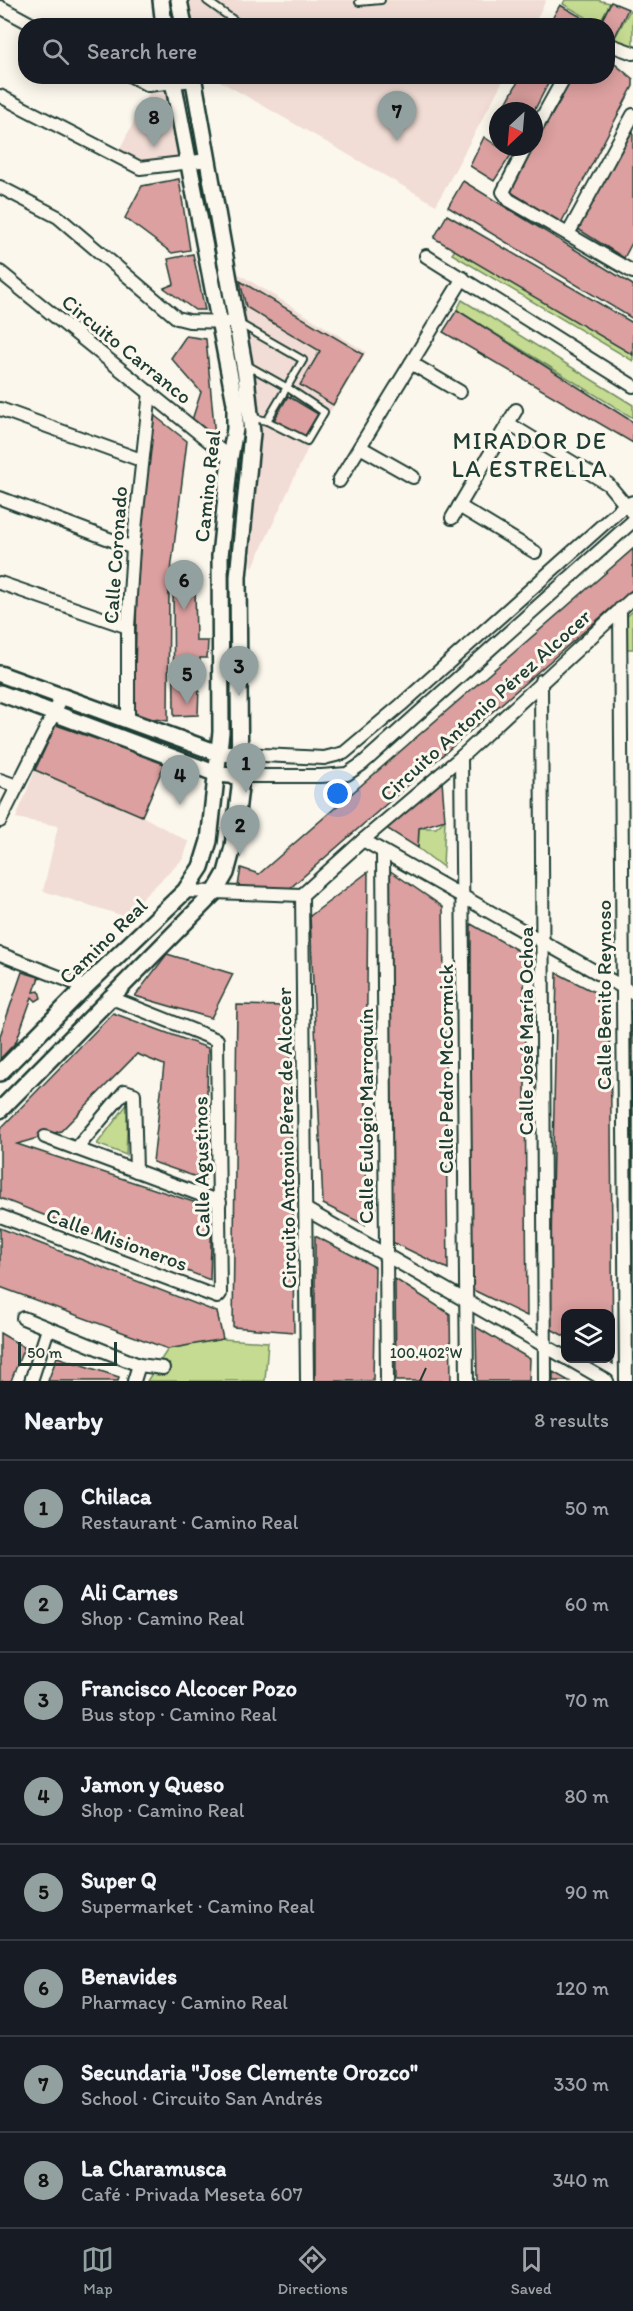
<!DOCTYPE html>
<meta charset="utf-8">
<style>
body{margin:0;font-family:Itim,sans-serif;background:#242831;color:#f1f3f6}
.controls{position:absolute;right:18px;bottom:18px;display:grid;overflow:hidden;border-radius:12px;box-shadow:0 3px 15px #0003}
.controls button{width:54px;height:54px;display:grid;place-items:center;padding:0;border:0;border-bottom:2px solid #363941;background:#171b24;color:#f1f3f6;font:30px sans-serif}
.compass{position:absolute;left:489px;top:102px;width:54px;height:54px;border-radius:50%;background:#171b24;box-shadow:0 3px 15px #0003;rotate:206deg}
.scale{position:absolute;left:18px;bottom:15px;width:99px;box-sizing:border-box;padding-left:6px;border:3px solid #1f3d34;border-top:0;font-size:16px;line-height:21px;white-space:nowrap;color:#1f3d34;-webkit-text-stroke:4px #fbf7ec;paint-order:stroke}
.you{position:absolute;left:338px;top:794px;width:21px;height:21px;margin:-15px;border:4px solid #fff;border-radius:50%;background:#1a73e8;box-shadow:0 0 0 9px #1a73e833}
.badge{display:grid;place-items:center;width:39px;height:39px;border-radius:50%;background:#92a19f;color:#111;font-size:20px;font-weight:700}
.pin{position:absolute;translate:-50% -50px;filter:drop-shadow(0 2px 3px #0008)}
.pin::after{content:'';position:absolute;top:32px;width:21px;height:18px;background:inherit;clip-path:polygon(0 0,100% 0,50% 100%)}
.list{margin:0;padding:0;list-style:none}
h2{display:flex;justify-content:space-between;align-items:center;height:78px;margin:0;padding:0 24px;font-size:26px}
h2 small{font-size:20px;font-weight:400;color:#9ea1a6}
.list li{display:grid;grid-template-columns:39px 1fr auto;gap:18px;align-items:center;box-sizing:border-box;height:96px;padding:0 24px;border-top:2px solid #363941}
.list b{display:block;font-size:22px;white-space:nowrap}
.list p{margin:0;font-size:20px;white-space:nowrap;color:#9ea1a6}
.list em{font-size:20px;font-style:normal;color:#9ea1a6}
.icon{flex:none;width:33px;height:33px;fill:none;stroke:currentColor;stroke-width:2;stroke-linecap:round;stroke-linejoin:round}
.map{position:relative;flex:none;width:633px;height:1381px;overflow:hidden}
.search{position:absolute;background:#171b24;box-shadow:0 3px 15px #0003;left:18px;right:18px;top:18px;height:66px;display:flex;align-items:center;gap:15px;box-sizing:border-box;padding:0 21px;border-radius:24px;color:#9ea1a6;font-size:22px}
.sheet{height:846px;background:#171b24}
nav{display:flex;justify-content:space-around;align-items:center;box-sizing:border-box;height:84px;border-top:2px solid #363941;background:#171b24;font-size:16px;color:#9ea1a6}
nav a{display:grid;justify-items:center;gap:3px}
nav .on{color:#92a19f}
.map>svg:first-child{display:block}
.built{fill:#f1ddd5}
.green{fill:#c5db91;stroke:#728c62;stroke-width:1.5}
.building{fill:#dba09f;stroke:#1f3d34;stroke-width:1.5}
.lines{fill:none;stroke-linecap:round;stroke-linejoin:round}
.service-casing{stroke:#1f3d34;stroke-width:10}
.minor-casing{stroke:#1f3d34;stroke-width:16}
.tertiary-casing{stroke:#1f3d34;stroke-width:20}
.service{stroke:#fbf7ec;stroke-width:6}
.minor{stroke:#fbf7ec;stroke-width:12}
.tertiary{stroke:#fbf7ec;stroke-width:15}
.ticks{fill:none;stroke:#1f3d34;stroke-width:2}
.labels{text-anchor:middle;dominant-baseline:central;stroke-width:6;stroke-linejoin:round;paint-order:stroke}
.street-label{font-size:21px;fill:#1f3d34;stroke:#fbf7ec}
.quarter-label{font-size:24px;letter-spacing:1.5px;fill:#1f3d34;stroke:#fbf7ec}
.ticks-label{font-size:15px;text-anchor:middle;fill:#1f3d34;stroke:#fbf7ec;stroke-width:6;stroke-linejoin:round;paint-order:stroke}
</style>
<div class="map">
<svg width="633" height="1381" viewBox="0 0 633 1381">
<rect width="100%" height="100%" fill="#fbf7ec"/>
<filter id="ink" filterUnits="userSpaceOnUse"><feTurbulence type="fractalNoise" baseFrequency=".0167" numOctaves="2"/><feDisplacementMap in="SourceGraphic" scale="12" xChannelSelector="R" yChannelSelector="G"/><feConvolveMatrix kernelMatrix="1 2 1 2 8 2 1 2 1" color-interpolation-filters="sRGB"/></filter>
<g filter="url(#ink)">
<!-- built -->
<g class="built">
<path d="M 188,0 L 546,0 L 533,26 L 192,25 Z"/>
<path d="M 213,77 L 505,77 L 436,205 Z"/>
<path d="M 169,92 L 181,156 L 141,162 L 119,150 L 149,93 Z"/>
<path d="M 234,271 L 366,352 L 307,450 L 252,569 L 250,533 L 258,428 Z"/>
<path d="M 35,770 L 142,816 L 189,842 L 183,859 L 124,916 L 43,891 L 58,826 L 16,818 Z"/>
</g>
<!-- green -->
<g class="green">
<path d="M 565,0 L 597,0 L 610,3 L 598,25 L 583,25 L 586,17 L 563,4 Z"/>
<path d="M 630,10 L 633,11 L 633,46 L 613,41 Z"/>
<path d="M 457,247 L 633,353 L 633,361 L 452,254 Z"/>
<path d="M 462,300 L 633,405 L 633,418 L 457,310 Z"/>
<path d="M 633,611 L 633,649 L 626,649 L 624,619 Z"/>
<path d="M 445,820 L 443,867 L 418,848 L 419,828 L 436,828 Z"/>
<path d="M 128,1103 L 126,1155 L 97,1144 Z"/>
<path d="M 223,1339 L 268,1342 L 265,1381 L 147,1381 L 168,1349 Z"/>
</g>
<!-- building -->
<g class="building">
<path d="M 611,2 L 628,9 L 613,41 L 608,39 L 608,26 L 599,26 Z"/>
<path d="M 560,5 L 583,18 L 579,26 L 548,26 Z"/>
<path d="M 608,61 L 616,65 L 633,79 L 633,86 L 561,223 L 509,191 L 574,76 L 608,76 Z"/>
<path d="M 521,76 L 552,76 L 534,111 L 502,111 Z"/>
<path d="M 633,130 L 633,241 L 624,258 L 578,229 Z"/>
<path d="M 484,137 L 511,155 L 494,181 L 470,166 Z"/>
<path d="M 179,179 L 190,250 L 172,253 L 125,218 L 142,186 Z"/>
<path d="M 463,181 L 633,285 L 633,319 L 448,207 Z"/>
<path d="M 447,215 L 633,323 L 633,355 L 434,238 Z"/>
<path d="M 193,254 L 205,310 L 195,310 L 164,288 L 174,284 L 168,259 Z"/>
<path d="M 240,281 L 363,354 L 333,405 L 300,385 L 320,351 L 246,307 Z"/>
<path d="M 457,310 L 633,422 L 633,443 L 443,332 Z"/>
<path d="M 186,336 L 206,339 L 215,437 L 192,420 L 201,392 L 171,358 Z"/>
<path d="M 288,396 L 318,414 L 304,438 L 274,420 Z"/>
<path d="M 151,413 L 187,441 L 169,587 L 168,721 L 134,716 L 137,586 Z"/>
<path d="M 633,549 L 633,589 L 289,889 L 238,886 L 241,868 L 259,874 Z"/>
<path d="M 173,585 L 195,585 L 196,641 L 208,641 L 207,658 L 200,658 L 198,715 L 174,716 Z"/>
<path d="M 56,725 L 165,763 L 142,816 L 35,770 Z"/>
<path d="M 442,781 L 445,820 L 419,828 L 418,848 L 383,826 Z"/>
<path d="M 389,870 L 443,907 L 448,1269 L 388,1240 Z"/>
<path d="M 368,872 L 365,1225 L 323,1204 L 310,916 Z"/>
<path d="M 471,924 L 524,954 L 527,1316 L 471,1289 Z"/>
<path d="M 167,954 L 233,974 L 211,1018 L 135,996 Z"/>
<path d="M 22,972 L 39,977 L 34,992 L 39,991 L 41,998 L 36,1001 L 32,997 L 16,1042 L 0,1059 L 0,1036 Z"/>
<path d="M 557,973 L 610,1000 L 613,1364 L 603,1358 L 610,1358 L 610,1314 L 566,1314 L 566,1337 L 549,1328 Z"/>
<path d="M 237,1005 L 289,1006 L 294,1332 L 233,1327 Z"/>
<path d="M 631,1011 L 633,1012 L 633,1367 Z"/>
<path d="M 113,1013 L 208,1048 L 205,1180 L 153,1162 L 164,1065 L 137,1054 L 61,1131 L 17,1144 L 212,1208 L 210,1280 L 0,1198 L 0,1129 Z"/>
<path d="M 0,1228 L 217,1312 L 223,1339 L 168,1349 L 0,1287 Z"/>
<path d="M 315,1236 L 375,1267 L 373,1381 L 315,1381 Z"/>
<path d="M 395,1279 L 450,1314 L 451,1381 L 396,1381 Z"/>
<path d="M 476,1327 L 530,1359 L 529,1381 L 477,1381 Z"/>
<path d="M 0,1333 L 24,1347 L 11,1381 L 0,1381 Z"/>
<path d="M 57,1357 L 119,1377 L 118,1381 L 48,1381 Z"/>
<path d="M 553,1372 L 569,1381 L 553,1381 Z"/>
</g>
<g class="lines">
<!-- service casing -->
<g class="service-casing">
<g id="service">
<path d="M 207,1 L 242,26"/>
<path d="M 359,2 L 381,0"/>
<path d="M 240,324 L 303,360 L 267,421 L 251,417"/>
<path d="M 247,365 L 288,388 L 324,412 L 307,441 L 267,421"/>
</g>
</g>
<!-- minor casing -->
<g class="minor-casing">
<g id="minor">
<path d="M 0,7 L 35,26"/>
<path d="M 608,44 L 633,53"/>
<path d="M 131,76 L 148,85 L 194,80"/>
<path d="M 0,96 L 140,168 L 208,160"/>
<path d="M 534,132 L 565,76"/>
<path d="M 526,147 L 503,192 L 509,200 L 633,272"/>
<path d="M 0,187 L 58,217 L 177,318 L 189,321 L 236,322"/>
<path d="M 568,234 L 633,115"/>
<path d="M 426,256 L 633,386"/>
<path d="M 0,272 L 230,458"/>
<path d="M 411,363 L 460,392"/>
<path d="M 0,409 L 141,460"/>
<path d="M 509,424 L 608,484 L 633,514"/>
<path d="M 360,447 L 413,477"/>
<path d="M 339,481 L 463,278"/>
<path d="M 0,498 L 133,548"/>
<path d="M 459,506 L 535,552"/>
<path d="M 452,518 L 516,410"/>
<path d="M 0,583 L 128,627"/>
<path d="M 620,609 L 626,1381"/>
<path d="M 541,681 L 545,1381"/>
<path d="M 128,721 L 128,627 L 133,548 L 150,392"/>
<path d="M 240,754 L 324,758 L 344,753 L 401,705 L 625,505 L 633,502"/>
<path d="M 461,757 L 467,1381"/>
<path d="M 241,776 L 321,776 L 347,774 L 362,764 L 633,521"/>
<path d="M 0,780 L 17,786"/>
<path d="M 0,821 L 62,697"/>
<path d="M 363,840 L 633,993"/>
<path d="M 383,852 L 387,1381"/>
<path d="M 185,891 L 302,895 L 363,840 L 461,757 L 633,598"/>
<path d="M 302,895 L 307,1381"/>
<path d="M 0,954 L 85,987"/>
<path d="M 45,1137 L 220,1202"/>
<path d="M 76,1149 L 125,1091 L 134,1094 L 136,1171"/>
<path d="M 307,1210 L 566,1358"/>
<path d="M 0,1216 L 217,1297 L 220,1294 L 217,1040 L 109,997"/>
<path d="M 23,1318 L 139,1365 L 163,1368"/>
<path d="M 567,1358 L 607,1381"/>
<path d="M 31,1381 L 48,1329"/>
<path d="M 134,1381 L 139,1365"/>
</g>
</g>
<!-- tertiary casing -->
<g class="tertiary-casing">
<g id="tertiary">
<path d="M 161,0 L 164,26"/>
<path d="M 179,0 L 184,26"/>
<path d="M 0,674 L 218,753 L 240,754"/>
<path d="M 0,693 L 217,774 L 241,776"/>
<path d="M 0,1073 L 85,987 L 185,891 L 201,867 L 209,841 L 221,732 L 220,556 L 230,458 L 235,429 L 235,403 L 172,76"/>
<path d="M 0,1110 L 215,892 L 226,873 L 233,847 L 240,787 L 238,577 L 252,433 L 246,376 L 193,76"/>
</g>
</g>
<!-- service -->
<use href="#service" class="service"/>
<!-- minor -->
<use href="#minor" class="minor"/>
<!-- tertiary -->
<use href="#tertiary" class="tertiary"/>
</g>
</g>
<!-- ticks -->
<path class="ticks" d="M 420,1381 L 426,1368"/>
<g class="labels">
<!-- street labels -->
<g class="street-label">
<text transform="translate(127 349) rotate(39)">Circuito Carranco</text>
<text transform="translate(207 486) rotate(-84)">Camino Real</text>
<text transform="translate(115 555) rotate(-86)">Calle Coronado</text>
<text transform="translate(485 705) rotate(-42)">Circuito Antonio Pérez Alcocer</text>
<text transform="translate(103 941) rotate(-44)">Camino Real</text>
<text transform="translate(603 995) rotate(-90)">Calle Benito Reynoso</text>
<text transform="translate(525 1031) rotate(-90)">Calle José María Ochoa</text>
<text transform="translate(445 1069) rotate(-90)">Calle Pedro McCormick</text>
<text transform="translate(365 1116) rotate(-90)">Calle Eulogio Marroquín</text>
<text transform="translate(286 1138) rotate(-91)">Circuito Antonio Pérez de Alcocer</text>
<text transform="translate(201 1167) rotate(-91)">Calle Agustinos</text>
<text transform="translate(117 1239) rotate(20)">Calle Misioneros</text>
</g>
<!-- quarter labels -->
<g class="quarter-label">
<text x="530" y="440">MIRADOR DE<tspan x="530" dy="28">LA ESTRELLA</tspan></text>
</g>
</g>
<g class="ticks-label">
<text x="426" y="1358">100.402°W</text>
</g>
</svg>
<div class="controls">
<button><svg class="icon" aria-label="layers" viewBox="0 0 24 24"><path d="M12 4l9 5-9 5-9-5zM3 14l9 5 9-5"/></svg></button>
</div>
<svg class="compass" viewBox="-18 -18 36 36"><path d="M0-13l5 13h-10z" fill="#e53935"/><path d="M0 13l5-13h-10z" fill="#9ea1a6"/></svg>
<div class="scale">50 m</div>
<div class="you"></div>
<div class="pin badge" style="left:246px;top:793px">1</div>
<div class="pin badge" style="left:240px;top:855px">2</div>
<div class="pin badge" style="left:239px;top:696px">3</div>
<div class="pin badge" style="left:180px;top:805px">4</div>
<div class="pin badge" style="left:187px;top:704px">5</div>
<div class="pin badge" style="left:184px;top:610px">6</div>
<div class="pin badge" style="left:397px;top:141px">7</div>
<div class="pin badge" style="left:154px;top:147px">8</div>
<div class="search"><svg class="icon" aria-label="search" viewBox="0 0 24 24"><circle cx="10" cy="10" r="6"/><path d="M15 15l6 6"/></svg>Search here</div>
</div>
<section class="sheet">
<h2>Nearby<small>8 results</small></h2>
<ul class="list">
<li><span class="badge">1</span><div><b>Chilaca</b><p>Restaurant · Camino Real</p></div><em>50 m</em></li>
<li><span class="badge">2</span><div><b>Ali Carnes</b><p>Shop · Camino Real</p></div><em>60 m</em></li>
<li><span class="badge">3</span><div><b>Francisco Alcocer Pozo</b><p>Bus stop · Camino Real</p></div><em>70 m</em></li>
<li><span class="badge">4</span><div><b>Jamon y Queso</b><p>Shop · Camino Real</p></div><em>80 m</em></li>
<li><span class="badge">5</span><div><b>Super Q</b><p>Supermarket · Camino Real</p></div><em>90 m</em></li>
<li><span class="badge">6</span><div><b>Benavides</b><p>Pharmacy · Camino Real</p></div><em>120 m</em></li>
<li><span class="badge">7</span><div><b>Secundaria &quot;Jose Clemente Orozco&quot;</b><p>School · Circuito San Andrés</p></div><em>330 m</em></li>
<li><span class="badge">8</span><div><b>La Charamusca</b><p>Café · Privada Meseta 607</p></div><em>340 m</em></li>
</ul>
</section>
<nav>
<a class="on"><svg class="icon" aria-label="map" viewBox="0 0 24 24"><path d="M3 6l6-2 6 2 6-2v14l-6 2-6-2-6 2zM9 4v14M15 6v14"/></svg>Map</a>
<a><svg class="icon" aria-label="directions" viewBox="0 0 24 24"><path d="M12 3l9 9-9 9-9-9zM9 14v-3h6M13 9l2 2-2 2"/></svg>Directions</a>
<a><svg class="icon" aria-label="saved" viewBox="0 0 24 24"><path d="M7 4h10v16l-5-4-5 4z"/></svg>Saved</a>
</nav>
